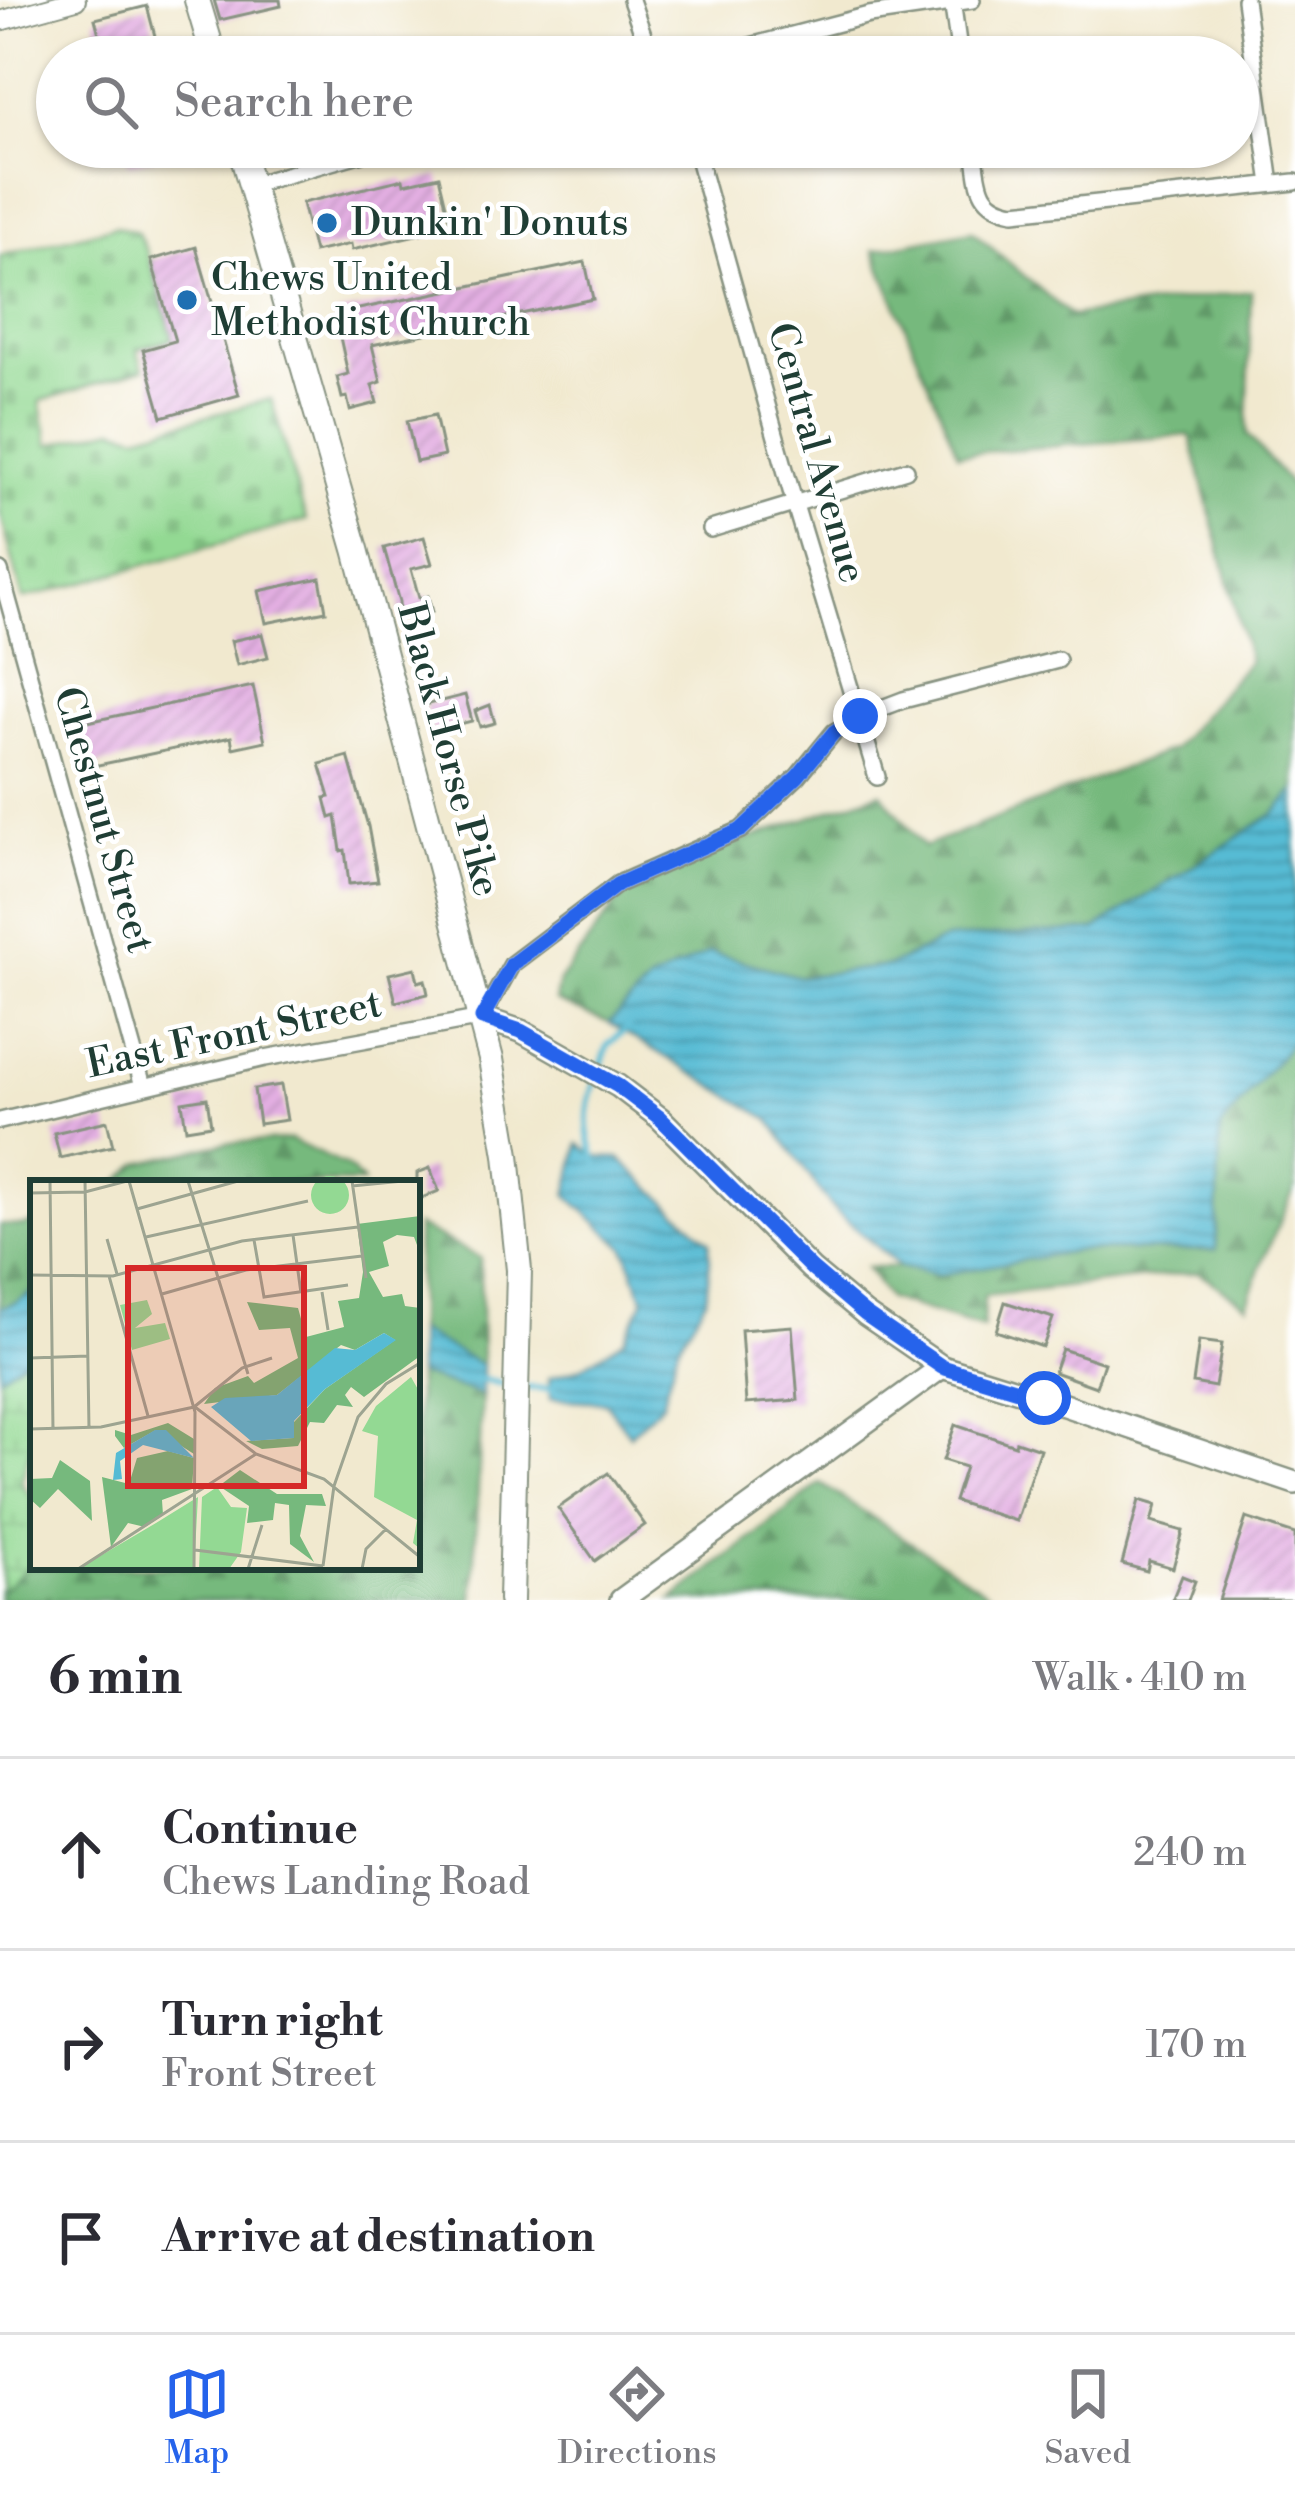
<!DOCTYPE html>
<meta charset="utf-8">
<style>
body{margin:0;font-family:"Libre Bodoni",serif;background:#f7f7f7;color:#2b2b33}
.stop{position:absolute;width:36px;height:36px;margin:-27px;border:9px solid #2563eb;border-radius:50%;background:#fff}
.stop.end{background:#2563eb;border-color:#fff;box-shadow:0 3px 12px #0008}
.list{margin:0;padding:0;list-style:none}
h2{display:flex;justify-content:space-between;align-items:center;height:156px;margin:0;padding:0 48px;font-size:51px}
h2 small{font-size:39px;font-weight:400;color:#7c7c81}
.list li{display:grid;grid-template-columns:78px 1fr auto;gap:36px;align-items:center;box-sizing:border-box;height:192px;padding:0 48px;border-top:3px solid #e1e1e2}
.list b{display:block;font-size:45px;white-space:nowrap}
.list p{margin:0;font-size:39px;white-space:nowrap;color:#7c7c81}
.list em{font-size:39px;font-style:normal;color:#7c7c81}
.icon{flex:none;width:66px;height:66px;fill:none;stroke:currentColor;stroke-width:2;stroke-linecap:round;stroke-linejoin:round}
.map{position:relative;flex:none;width:1295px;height:1600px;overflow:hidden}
.search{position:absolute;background:#fff;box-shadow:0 3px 9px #0004;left:36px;right:36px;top:36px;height:132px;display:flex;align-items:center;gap:30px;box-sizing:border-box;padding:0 42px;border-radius:66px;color:#7c7c81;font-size:45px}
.sheet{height:732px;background:#fff}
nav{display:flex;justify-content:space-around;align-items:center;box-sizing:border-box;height:168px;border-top:3px solid #e1e1e2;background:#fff;font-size:33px;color:#7c7c81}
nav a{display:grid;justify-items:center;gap:6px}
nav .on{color:#2563eb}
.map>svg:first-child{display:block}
.forest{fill:url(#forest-firs);stroke:#4a7b58;stroke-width:3}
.wetland{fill:url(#wetland-marsh);stroke:#598b64;stroke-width:3}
.cemetery{fill:url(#cemetery-stones);stroke:#598b64;stroke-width:3}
.water{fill:url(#water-rules);stroke:#3a7c84;stroke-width:3}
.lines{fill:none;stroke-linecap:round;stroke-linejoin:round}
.stream{stroke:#56bbd4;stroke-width:6}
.building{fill:url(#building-hatch)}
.minor-casing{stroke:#889382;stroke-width:20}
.tertiary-casing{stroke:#889382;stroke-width:22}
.secondary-casing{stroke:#889382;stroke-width:26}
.primary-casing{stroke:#889382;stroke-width:28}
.minor{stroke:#fff;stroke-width:15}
.tertiary{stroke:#fff;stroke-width:18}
.secondary{stroke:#fff;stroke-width:21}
.primary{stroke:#fff;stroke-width:24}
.route{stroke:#2563eb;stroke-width:15}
.poi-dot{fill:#1f6fb2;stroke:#fff;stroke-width:4.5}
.labels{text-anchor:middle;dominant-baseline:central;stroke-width:9;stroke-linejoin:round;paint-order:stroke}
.poi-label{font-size:39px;fill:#1f3d34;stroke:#fff;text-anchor:start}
.street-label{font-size:39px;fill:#1f3d34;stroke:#fff}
.inset-road{fill:none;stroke:#9da491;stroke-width:3}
.view{fill:#d62828;fill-opacity:0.15;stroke:#d62828;stroke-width:6}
.inset-edge{fill:none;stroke:#1f3d34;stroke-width:6}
</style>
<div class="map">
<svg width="1295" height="1600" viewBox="0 0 1295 1600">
<defs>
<pattern id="forest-firs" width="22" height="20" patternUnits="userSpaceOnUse" patternTransform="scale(3)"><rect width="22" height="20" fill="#76b97d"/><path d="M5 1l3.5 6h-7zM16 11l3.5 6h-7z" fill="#609867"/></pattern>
<pattern id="wetland-marsh" width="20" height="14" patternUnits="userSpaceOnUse" patternTransform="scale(3)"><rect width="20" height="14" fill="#93d993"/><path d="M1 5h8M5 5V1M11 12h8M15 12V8" fill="none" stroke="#7ebb7f"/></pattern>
<pattern id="cemetery-stones" width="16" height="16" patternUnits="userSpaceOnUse" patternTransform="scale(3)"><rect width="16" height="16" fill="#93d993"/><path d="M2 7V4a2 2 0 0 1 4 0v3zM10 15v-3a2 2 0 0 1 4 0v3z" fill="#7ebb7f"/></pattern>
<pattern id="water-rules" width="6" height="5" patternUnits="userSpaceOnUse" patternTransform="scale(3)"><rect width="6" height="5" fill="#56bbd4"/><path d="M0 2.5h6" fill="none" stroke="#4799ad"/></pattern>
<pattern id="building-hatch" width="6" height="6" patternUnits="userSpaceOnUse" patternTransform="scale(3)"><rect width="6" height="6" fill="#e3afe2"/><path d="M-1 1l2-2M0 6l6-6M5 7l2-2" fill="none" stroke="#c297c2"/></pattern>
</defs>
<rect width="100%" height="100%" fill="#fff"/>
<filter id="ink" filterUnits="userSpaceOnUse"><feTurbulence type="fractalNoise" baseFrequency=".00833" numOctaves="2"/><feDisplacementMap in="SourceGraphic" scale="24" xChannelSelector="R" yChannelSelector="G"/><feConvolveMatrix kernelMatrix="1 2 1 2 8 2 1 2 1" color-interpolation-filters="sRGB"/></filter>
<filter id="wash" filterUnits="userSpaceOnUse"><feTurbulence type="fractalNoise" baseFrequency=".004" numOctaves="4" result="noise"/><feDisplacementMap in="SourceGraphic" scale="48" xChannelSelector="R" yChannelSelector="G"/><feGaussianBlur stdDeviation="2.7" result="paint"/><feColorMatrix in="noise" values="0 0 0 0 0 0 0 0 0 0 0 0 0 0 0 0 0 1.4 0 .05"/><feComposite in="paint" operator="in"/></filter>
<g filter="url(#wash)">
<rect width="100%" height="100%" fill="#f1e9cf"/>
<!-- forest -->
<g class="forest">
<path d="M 972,231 L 1071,316 L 1251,291 L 1247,434 L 1295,490 L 1295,790 L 1275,813 L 1094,930 L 946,939 L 889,966 L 799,977 L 710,952 L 651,981 L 609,1023 L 555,1001 L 559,981 L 634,879 L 881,792 L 924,847 L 1173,749 L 1249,661 L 1190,435 L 958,454 L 874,250 Z"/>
<path d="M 1295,1043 L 1295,1188 L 1263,1260 L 1247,1305 L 1198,1272 L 984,1296 L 983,1328 L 888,1299 L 866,1267 L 900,1267 L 938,1275 L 1079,1250 L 1216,1250 L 1220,1128 L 1290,1044 Z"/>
<path d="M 291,1140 L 347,1167 L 363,1183 L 117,1183 L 140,1163 L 226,1143 Z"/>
<path d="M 33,1223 L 33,1291 L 17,1302 L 0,1308 L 0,1225 L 22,1226 Z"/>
<path d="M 417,1226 L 480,1258 L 482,1365 L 417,1331 Z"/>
<path d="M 417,1374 L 482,1395 L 473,1600 L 0,1600 L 0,1590 L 33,1563 L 33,1567 L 417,1567 Z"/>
<path d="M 820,1484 L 821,1484 L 999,1600 L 672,1600 Z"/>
</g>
<!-- wetland -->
<path class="wetland" d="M 33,1353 L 33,1438 L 21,1483 L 33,1499 L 33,1563 L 2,1591 L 0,1376 Z"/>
<!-- cemetery -->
<path class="cemetery" d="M 115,226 L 137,232 L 147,252 L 173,339 L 137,349 L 143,369 L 40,401 L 49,445 L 115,428 L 138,435 L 271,399 L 306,520 L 23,599 L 0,512 L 0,256 Z"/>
<!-- water -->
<g class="water">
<path d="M 1295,790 L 1295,1043 L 1290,1044 L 1220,1128 L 1216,1250 L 1079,1250 L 938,1275 L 900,1267 L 832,1208 L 769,1119 L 609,1023 L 651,981 L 710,952 L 799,977 L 889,966 L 946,939 L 1094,930 L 1275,813 Z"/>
<path d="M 579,1144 L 596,1157 L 619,1158 L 709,1241 L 710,1262 L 706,1299 L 678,1346 L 662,1403 L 630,1435 L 605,1402 L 550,1399 L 549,1378 L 580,1368 L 624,1340 L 644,1300 L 625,1248 L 567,1195 Z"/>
<path d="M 33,1291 L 33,1353 L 0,1376 L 0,1308 L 17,1302 Z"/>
<path d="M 417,1331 L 482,1365 L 482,1395 L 417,1374 Z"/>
</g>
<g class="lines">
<!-- stream -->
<g class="stream">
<path d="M 600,1069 L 608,1045 L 628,1027"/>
<path d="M 595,1082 C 585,1111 585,1133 597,1162"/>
<path d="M 478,1379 L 507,1385"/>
<path d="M 526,1388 L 554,1389"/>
</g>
</g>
<g id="blocks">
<!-- building -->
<g class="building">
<path d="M 214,0 L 280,0 L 281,6 L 220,20 Z"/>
<path d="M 147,6 L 156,40 L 104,53 L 95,19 Z"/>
<path d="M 125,147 L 175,147 L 176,152 L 129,164 Z"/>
<path d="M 439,176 L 451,227 L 352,250 L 351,244 L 314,252 L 302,203 L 403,179 L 404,184 Z"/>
<path d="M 196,247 L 239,395 L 162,417 L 143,350 L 175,341 L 151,260 Z"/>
<path d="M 585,262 L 593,299 L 372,345 L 381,382 L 372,385 L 377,403 L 350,410 L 347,397 L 342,398 L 337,377 L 348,374 L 335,314 Z"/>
<path d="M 435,415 L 444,456 L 416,462 L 407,421 Z"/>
<path d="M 424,537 L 432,564 L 411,569 L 419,598 L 428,596 L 432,612 L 400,619 L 399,602 L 384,548 Z"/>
<path d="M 320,578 L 326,611 L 266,623 L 259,591 Z"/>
<path d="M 262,634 L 268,657 L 237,665 L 231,641 Z"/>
<path d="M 253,686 L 265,741 L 233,748 L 231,737 L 84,768 L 79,744 L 83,743 L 79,724 Z"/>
<path d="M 465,695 L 472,721 L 432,731 L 425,705 Z"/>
<path d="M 490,705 L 495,723 L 480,727 L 475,711 Z"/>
<path d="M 348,756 L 368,826 L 378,881 L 349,884 L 345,850 L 341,851 L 336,816 L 330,818 L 325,798 L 330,797 L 320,764 Z"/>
<path d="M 415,968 L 418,982 L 425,980 L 428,994 L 396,1002 L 389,974 Z"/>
<path d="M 281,1085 L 287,1120 L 259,1124 L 254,1089 Z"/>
<path d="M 207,1098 L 211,1125 L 186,1129 L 182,1102 Z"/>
<path d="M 107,1121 L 113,1146 L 60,1158 L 54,1133 Z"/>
<path d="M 430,1168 L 439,1191 L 417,1200 L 417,1173 Z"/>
<path d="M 1005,1302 L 1053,1318 L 1043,1347 L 996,1331 Z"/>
<path d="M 792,1326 L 798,1400 L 746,1404 L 741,1330 Z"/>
<path d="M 1199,1341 L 1222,1344 L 1215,1387 L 1193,1383 Z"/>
<path d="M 1062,1349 L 1104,1363 L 1096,1387 L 1054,1372 Z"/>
<path d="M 955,1425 L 1015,1445 L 1016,1441 L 1040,1449 L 1016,1521 L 954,1501 L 965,1467 L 943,1460 Z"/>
<path d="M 608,1473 L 645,1525 L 595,1561 L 558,1508 Z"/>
<path d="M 1139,1500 L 1156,1505 L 1151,1522 L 1183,1531 L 1173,1568 L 1149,1561 L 1147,1571 L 1122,1564 Z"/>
<path d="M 1246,1518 L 1295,1534 L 1295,1600 L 1219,1600 Z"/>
<path d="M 1182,1576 L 1195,1581 L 1188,1600 L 1172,1600 Z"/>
</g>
</g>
</g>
<g filter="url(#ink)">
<use href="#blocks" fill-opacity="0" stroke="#889382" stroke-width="3"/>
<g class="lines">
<!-- minor casing -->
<g class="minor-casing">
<g id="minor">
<path d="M 631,0 L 651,57"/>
<path d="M 952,0 L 960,57"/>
<path d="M 1245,0 L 1271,184"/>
<path d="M 708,57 L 869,15 L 972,0"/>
<path d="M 695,147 L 795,505 L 877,777"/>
<path d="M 974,147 C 979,180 975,205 1014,212 L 1295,182"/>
<path d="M 251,185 L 384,147"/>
<path d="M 711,529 L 906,470"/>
<path d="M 0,571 L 143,1086"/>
<path d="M 0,1121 L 265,1058 L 482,1018 L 512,964 L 618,884 L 741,830 L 798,776 L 834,732 L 861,716 L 903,700 L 1058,660"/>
</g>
</g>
<!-- tertiary casing -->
<g class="tertiary-casing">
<path id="tertiary" d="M 0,21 L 76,0"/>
</g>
<!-- secondary casing -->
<g class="secondary-casing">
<g id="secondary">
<path d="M 482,1018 L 521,1031 L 618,1086 L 660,1118 L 811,1269 L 865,1314 L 942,1367 L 1064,1405 L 1295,1483"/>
<path d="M 621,1600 L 942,1367"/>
</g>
</g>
<!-- primary casing -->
<g class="primary-casing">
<g id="primary">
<path d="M 197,0 L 214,57"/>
<path d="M 240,147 L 356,549 L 491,1059 L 507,1155 L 519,1270 L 511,1600"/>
</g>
</g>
<!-- minor -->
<use href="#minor" class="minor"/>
<!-- tertiary -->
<use href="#tertiary" class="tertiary"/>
<!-- secondary -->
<use href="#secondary" class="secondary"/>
<!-- primary -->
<use href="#primary" class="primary"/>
</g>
</g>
<g class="lines" filter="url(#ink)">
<!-- route -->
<path class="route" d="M 860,716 L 834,732 L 798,776 L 741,830 L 618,884 L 512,964 L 482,1018 L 521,1031 L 618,1086 L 660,1118 L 812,1269 L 865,1314 L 942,1367 L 1044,1398"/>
</g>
<!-- markers -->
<g class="poi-dot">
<circle cx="327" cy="223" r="12"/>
<circle cx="187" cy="300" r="12"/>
</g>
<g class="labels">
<!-- poi labels -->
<g class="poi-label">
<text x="351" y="223">Dunkin' Donuts</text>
<text x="211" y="278">Chews United<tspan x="211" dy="45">Methodist Church</tspan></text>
</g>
<!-- street labels -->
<g class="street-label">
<text transform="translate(816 453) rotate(74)">Central Avenue</text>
<text transform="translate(448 750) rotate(75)">Black Horse Pike</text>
<text transform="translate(103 820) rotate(74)">Chestnut Street</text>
<text transform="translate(234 1035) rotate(-12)">East Front Street</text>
</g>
</g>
<!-- overview -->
<g transform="translate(30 1180)">
<rect width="390" height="390" fill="#f1e9cf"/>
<path d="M 390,36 L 390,73 L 384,57 L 367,55 L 353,62 L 359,86 L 339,92 L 353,117 L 372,114 L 375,126 L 390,128 L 390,176 L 334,217 L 321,207 L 315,215 L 323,227 L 307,225 L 294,243 L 280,242 L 268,266 L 232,269 L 216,261 L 263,258 L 264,242 L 295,209 L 365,160 L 354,153 L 325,170 L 311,165 L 247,215 L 174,224 L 185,208 L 218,196 L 224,203 L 268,178 L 260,148 L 229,150 L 217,122 L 268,128 L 276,157 L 314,147 L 308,121 L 329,118 L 333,92 L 327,44 ZM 138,243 L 164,259 L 164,274 L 126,250 L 94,268 L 85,256 L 85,250 L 101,255 ZM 138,271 L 164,278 L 162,309 L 132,320 L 133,335 L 115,347 L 98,343 L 81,367 L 72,297 L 99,304 L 107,278 ZM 30,280 L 60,301 L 62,341 L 28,309 L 10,328 L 0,319 L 0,299 L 22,298 ZM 210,290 L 247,314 L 292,314 L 296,326 L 276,325 L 270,356 L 284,382 L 260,364 L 259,325 L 245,323 L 243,340 L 217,343 L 219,326 L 189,306 Z" fill="#76b97d"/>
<path d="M 117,120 L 122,134 L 105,148 L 135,143 L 140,159 L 102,170 L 90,125 ZM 187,307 L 201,327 L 217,328 L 211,372 L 199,389 L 169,389 L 172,317 ZM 168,317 L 164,389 L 48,389 L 126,343 Z" fill="#93d993"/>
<path d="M281 15a19 19 0 1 1 38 0a19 19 0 1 1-38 0ZM 381,197 L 390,213 L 390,369 L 383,363 L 387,340 L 344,317 L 348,256 L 332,251 L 346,226 Z" fill="#93d993"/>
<path d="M 354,153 L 366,160 L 295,209 L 264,241 L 264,258 L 221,261 L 181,227 L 195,218 L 247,215 L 305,168 L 325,170 ZM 125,250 L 136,250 L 164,278 L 113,265 L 90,281 L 92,299 L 83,300 L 86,273 Z" fill="#56bbd4"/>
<path class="inset-road" d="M 20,1 L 23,250M 55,1 L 59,248M 99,1 L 165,232 L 164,389M 158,1 L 218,194M 322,1 L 336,98M 322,6 L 373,1M 0,13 L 55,12 L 97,1M 107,29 L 208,1M 263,55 L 271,113M 116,57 L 278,21M 77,59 L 87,94M 224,60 L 234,117 L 318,105M 0,95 L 83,96 L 212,61 L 328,47M 79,96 L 118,236M 292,112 L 298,150M 132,114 L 216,90 L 332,76M 0,178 L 58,176M 165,227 L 226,274 L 294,299 L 390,377M 0,249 L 71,247 L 164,227 L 212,188 L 242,178M 304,306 L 328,237 L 356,204 L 390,183M 165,370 L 293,386M 293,386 L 304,306M 48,389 L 226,274M 218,389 L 232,345M 332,389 L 336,369 L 356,349"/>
<path class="view" d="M 98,88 L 274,88 L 274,306 L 98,306 Z"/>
<rect width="390" height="390" class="inset-edge"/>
</g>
</svg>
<div class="stop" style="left:1044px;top:1398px"></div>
<div class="stop end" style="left:860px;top:716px"></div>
<div class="search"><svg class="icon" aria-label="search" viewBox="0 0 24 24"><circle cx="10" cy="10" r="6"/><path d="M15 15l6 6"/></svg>Search here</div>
</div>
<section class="sheet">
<h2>6 min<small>Walk · 410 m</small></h2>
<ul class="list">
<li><svg class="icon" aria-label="ahead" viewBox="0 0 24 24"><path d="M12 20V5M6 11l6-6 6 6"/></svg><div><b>Continue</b><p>Chews Landing Road</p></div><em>240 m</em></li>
<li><svg class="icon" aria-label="right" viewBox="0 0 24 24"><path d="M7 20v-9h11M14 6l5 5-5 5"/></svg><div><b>Turn right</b><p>Front Street</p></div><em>170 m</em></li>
<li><svg class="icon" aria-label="arrive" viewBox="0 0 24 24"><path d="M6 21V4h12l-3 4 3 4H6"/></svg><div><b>Arrive at destination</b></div></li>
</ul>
</section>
<nav>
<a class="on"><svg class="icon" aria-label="map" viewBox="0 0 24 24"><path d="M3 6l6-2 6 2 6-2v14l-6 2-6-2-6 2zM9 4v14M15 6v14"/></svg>Map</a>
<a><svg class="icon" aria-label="directions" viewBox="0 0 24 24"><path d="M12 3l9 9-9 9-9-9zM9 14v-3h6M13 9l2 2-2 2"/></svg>Directions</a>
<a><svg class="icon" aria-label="saved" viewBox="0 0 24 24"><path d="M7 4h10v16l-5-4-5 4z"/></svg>Saved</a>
</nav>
